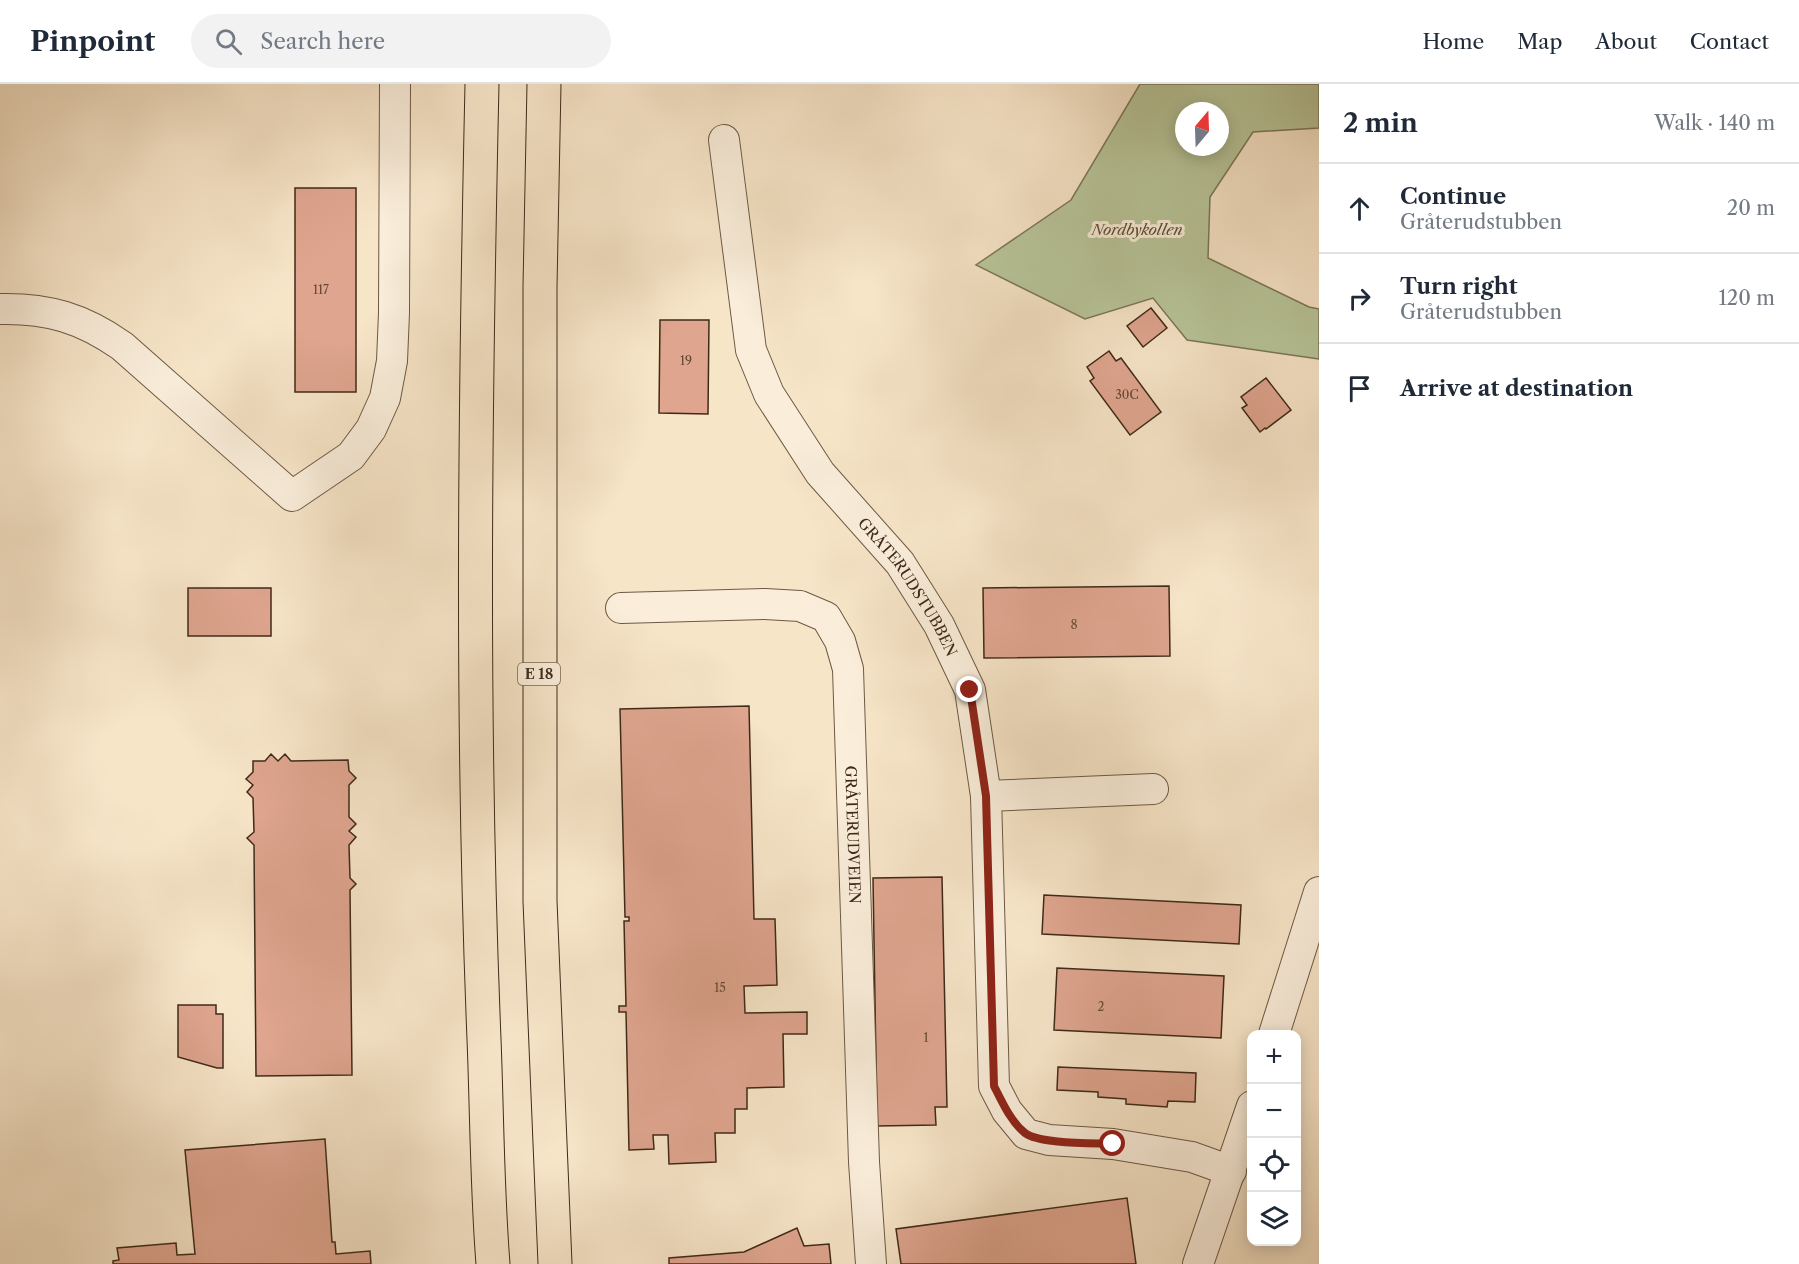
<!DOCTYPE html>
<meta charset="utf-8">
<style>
body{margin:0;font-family:"Libre Caslon Text",serif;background:#f2f2f3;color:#1f2937}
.controls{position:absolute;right:18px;bottom:18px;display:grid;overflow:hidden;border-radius:12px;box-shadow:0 3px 15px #0003}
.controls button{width:54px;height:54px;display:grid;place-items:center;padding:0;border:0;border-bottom:2px solid #e0e1e3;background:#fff;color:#1f2937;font:30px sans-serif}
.compass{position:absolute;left:1175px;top:18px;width:54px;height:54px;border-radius:50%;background:#fff;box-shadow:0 3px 15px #0003;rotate:19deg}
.stop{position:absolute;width:18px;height:18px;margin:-14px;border:4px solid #8f2418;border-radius:50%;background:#fff}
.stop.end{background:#8f2418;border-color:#fff;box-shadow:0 2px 6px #0008}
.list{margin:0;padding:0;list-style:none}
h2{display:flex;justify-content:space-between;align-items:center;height:78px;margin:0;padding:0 24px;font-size:26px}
h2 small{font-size:20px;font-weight:400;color:#747a83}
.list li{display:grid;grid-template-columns:39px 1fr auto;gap:18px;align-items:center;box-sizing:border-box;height:90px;padding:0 24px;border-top:2px solid #e0e1e3}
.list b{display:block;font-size:22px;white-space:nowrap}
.list p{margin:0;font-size:20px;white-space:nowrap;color:#747a83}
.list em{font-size:20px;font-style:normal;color:#747a83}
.icon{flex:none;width:33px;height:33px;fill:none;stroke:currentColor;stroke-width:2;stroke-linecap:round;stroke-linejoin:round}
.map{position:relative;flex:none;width:1319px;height:1180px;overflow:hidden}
header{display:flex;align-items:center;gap:36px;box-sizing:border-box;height:84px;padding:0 30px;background:#fff;border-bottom:2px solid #e0e1e3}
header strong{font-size:28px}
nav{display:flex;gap:33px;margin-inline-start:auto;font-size:21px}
.search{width:420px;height:54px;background:#f2f2f3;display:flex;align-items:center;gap:15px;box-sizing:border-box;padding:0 21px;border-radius:33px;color:#747a83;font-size:22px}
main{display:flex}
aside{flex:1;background:#fff}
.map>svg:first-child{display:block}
.green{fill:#b8c69a;stroke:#7c7859;stroke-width:1.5;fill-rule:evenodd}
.building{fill:#dfa58f;stroke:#3f2a18;stroke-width:1.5}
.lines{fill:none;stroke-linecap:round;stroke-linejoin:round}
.minor-casing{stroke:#6d5944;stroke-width:32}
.highway-casing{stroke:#3f2a18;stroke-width:35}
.minor{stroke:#faeedb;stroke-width:30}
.highway{stroke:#f7e5c8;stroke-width:33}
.route{stroke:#8f2418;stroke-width:8}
.labels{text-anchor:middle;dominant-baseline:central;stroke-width:6;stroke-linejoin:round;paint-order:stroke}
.number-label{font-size:12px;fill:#674936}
.shield{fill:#faeedb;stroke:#776552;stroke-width:1.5}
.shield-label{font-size:14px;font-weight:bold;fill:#3f2a18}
.park-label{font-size:15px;font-style:italic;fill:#5d5138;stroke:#faeedb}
.street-label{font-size:15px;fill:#3f2a18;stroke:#faeedb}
</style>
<header>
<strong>Pinpoint</strong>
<div class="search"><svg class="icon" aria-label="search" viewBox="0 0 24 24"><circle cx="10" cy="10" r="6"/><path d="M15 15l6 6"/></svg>Search here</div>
<nav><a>Home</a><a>Map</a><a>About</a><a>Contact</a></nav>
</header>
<main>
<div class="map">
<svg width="1319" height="1180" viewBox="0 0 1319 1180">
<rect width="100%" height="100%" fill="#f7e5c8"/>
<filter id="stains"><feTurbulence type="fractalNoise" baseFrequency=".00333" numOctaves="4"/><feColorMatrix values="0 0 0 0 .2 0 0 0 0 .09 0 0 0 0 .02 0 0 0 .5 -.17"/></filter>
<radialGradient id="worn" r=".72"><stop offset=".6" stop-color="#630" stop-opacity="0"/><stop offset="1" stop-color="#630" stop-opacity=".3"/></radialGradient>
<!-- green -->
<path class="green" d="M 1140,0 L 1319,0 L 1319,44 L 1253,48 L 1210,113 L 1208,174 L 1309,223 L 1319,225 L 1319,275 L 1187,256 L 1153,214 L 1085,235 L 976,181 L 1071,116 ZM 1184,27 L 1220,27 L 1220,63 L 1184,63 Z"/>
<!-- building -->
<g class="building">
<rect x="295" y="104" width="61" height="204"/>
<path d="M 1151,224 L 1167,244 L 1143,263 L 1127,242 Z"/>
<path d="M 660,236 L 709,236 L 708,330 L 659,329 Z"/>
<path d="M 1109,267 L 1116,277 L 1121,274 L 1161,328 L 1130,351 L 1090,297 L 1094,294 L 1087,283 Z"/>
<path d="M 1266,294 L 1291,326 L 1266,345 L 1265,344 L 1260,348 L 1242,324 L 1247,321 L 1241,313 Z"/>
<path d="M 1169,502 L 1170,572 L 984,574 L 983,504 Z"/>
<rect x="188" y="504" width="83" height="48"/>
<path d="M 749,622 L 754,835 L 775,835 L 777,901 L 744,902 L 745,929 L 807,928 L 807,950 L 783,950 L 784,1003 L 747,1004 L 747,1025 L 735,1025 L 735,1049 L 715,1049 L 716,1078 L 669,1080 L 668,1051 L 653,1051 L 654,1065 L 629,1066 L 626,928 L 619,928 L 619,922 L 626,922 L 624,837 L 629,837 L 629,833 L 625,833 L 620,625 Z"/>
<path d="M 271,670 L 278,677 L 285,670 L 291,677 L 348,676 L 349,687 L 356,694 L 349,701 L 349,733 L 356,740 L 349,747 L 356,753 L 349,761 L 350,794 L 356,800 L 350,806 L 352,991 L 256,992 L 254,761 L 247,754 L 254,748 L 253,714 L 247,708 L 253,701 L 246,695 L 253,688 L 253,677 L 265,677 Z"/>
<path d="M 942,793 L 947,1023 L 935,1023 L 936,1041 L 877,1042 L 873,794 Z"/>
<path d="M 1044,811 L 1241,821 L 1239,860 L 1042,850 Z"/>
<path d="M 1057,884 L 1224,892 L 1221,954 L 1054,946 Z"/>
<path d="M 178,921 L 216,921 L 216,930 L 223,930 L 223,984 L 217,984 L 178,973 Z"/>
<path d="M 1058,983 L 1196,989 L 1195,1018 L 1168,1017 L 1167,1023 L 1126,1020 L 1126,1015 L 1098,1013 L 1098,1008 L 1057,1006 Z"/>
<path d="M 325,1055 L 332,1158 L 335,1158 L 336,1170 L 370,1167 L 371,1180 L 113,1180 L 113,1177 L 119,1176 L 117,1164 L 176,1159 L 177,1171 L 195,1170 L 185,1066 Z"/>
<path d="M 1127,1114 L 1136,1180 L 901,1180 L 896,1145 Z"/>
<path d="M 797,1144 L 804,1162 L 829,1160 L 831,1180 L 669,1180 L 669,1174 L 744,1168 Z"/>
</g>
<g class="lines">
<!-- minor casing -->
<g class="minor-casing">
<g id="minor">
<path id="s1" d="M 724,56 L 751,266 L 769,310 L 820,389 L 900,479 L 939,541 L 970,606 L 986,712 L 994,1002 L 1007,1027 L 1026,1050 L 1049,1056 L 1113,1060 L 1192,1073 L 1231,1087"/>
<path d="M 0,225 C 48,224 82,234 122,262 L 292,412 L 351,372 L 371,345 L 385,314 L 392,277 L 394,229 L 395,0"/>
<path id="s2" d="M 621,524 L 765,520 L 800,522 L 826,533 L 840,557 L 848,585 L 864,1078 L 871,1180"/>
<path d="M 986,712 L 1153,705"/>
<path d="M 1274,950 L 1319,808"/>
<path d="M 1198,1180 L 1252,1022"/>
</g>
</g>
<!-- highway casing -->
<g class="highway-casing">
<g id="highway">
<path d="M 482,0 C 475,318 471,637 484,955 C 487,1030 487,1105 493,1180"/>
<path d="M 544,0 L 540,203 L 540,817 L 555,1180"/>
</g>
</g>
<!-- minor -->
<use href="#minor" class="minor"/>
<!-- highway -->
<use href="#highway" class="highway"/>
</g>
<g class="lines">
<!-- route -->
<path class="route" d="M 970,606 L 986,712 L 994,1002 C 1002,1018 1011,1038 1025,1049 C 1039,1060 1094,1059 1113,1060"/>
</g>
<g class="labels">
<!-- number labels -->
<g class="number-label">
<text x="321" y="205">117</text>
<text x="686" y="276">19</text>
<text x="1127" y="310">30C</text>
<text x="1074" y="540">8</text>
<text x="720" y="903">15</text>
<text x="1101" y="922">2</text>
<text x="926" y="953">1</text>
</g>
<!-- shield labels -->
<rect class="shield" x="518" y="579" width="42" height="22" rx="4.5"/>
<g class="shield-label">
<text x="539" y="590">E 18</text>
</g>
<!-- park labels -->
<g class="park-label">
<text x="1137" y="145">Nordbykollen</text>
</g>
<!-- street labels -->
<g class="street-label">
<text stroke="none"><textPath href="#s1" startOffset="498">GRÅTERUDSTUBBEN</textPath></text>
<text stroke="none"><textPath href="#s2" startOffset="430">GRÅTERUDVEIEN</textPath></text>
</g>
</g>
<rect width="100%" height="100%" filter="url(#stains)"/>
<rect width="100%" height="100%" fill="url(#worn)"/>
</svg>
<div class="controls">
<button>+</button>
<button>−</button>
<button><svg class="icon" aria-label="locate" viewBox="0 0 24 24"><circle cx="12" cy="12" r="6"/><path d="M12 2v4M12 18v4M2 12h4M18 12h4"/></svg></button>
<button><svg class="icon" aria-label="layers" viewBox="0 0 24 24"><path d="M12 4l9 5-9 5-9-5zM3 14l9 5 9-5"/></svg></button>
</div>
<svg class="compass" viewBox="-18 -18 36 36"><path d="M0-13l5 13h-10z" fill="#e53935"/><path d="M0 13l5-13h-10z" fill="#747a83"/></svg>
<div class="stop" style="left:1113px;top:1060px"></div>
<div class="stop end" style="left:970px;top:606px"></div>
</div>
<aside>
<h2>2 min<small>Walk · 140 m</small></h2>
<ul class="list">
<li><svg class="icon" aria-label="ahead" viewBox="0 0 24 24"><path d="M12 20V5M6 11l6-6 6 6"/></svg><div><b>Continue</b><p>Gråterudstubben</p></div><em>20 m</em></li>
<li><svg class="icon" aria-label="right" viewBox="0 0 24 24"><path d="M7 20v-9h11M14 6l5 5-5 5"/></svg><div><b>Turn right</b><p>Gråterudstubben</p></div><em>120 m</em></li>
<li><svg class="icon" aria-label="arrive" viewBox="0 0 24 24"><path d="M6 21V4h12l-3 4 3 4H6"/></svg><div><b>Arrive at destination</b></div></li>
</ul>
</aside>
</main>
